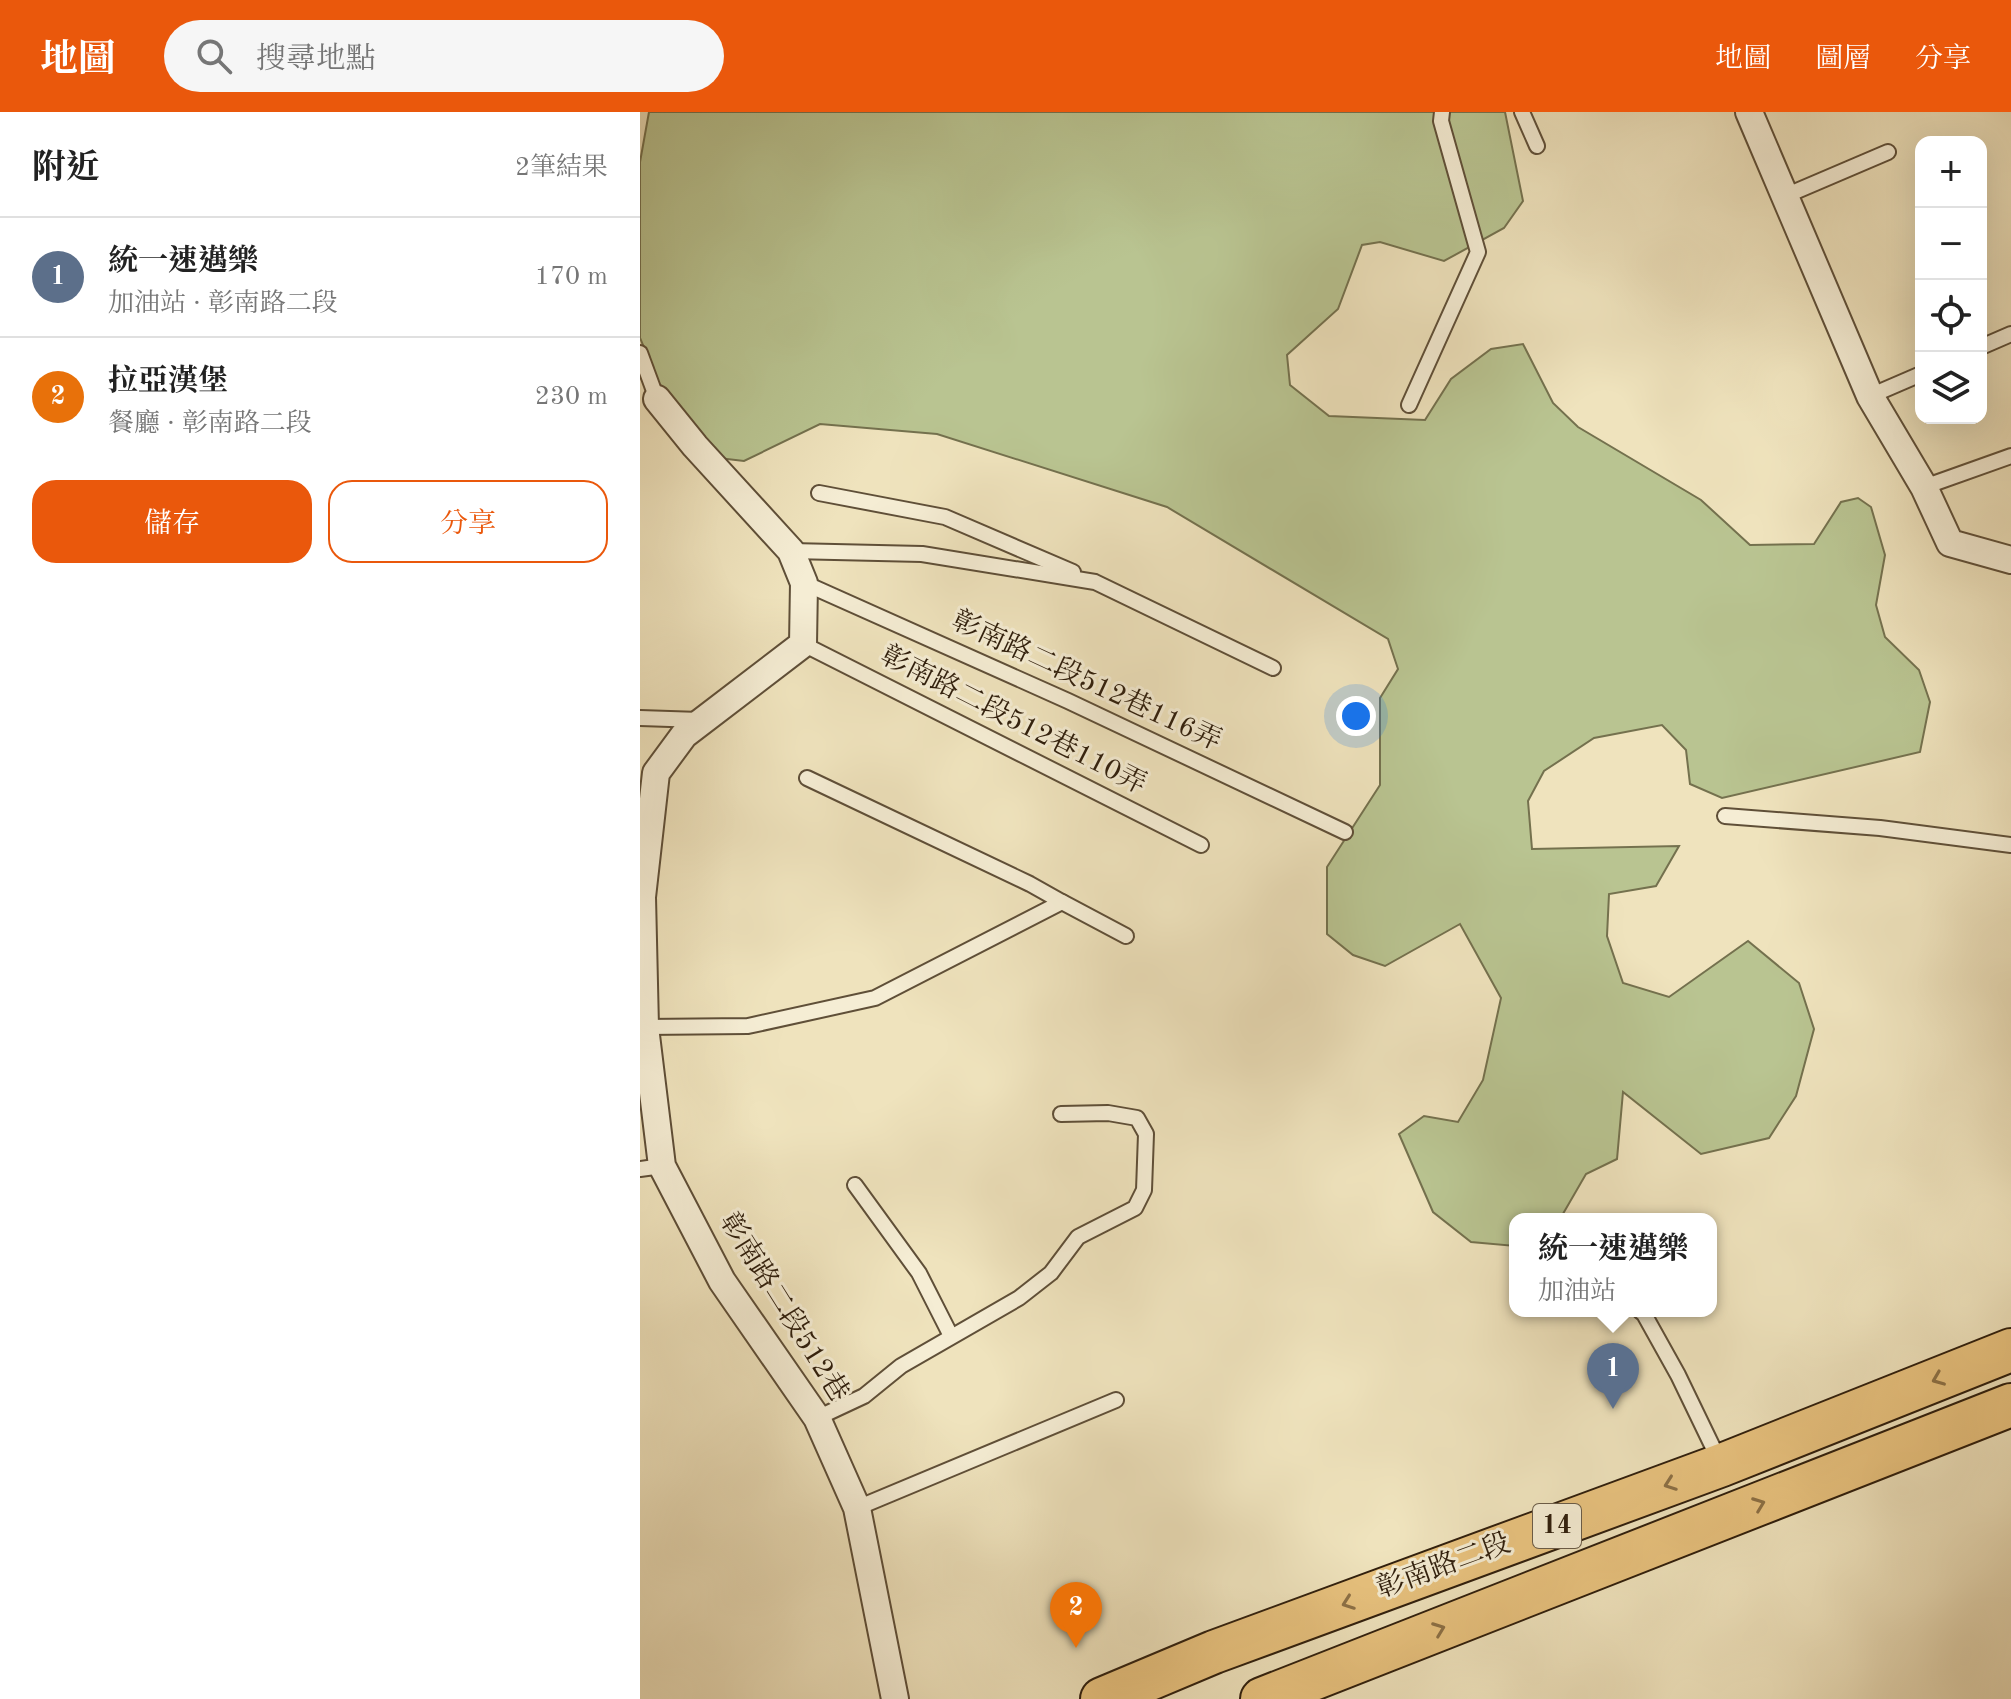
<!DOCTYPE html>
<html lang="zh-TW">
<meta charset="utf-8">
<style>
body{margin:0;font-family:"Old Standard TT","Noto Serif TC",serif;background:#f6f6f6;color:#222}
.controls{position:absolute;right:24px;top:24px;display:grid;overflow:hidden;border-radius:16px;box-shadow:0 8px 32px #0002}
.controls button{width:72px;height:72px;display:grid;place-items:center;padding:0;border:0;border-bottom:2px solid #e0e0e0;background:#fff;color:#222;font:40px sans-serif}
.you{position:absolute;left:716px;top:604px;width:28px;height:28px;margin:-20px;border:6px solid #fff;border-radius:50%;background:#1a73e8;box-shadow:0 0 0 12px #1a73e833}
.badge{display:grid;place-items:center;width:52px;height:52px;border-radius:50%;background:#ea580c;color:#fff;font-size:26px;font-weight:700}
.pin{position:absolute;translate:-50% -66px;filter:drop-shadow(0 2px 4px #0008)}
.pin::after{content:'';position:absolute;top:42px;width:28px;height:24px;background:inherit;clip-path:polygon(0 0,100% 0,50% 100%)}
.popup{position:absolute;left:869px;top:1101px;width:208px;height:104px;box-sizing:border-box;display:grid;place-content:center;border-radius:16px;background:#fff;filter:drop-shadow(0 2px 6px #0005);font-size:26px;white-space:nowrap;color:#767676}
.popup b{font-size:30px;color:#222}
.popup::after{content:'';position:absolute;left:50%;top:100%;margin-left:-16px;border:16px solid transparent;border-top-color:#fff}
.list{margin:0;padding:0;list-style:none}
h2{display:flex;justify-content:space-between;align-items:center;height:104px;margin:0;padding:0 32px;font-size:34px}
h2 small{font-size:26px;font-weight:400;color:#767676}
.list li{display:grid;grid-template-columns:52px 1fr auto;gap:24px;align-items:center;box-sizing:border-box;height:120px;padding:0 32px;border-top:2px solid #e0e0e0}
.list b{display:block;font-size:30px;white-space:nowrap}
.list p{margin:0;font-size:26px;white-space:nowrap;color:#767676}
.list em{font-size:26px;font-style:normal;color:#767676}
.actions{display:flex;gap:16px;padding:24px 32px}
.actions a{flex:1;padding:18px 0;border:2px solid #ea580c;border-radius:24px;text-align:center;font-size:28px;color:#ea580c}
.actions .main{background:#ea580c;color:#fff}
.icon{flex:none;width:44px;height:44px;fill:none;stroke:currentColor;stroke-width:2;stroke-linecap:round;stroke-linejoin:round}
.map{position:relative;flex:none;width:1371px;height:1587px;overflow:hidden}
header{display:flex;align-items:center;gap:48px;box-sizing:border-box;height:112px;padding:0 40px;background:#ea580c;color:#fff}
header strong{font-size:38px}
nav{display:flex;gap:44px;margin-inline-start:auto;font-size:28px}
.search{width:560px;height:72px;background:#f6f6f6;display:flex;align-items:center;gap:20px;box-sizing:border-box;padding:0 28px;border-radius:44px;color:#767676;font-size:30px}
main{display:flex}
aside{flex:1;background:#fff}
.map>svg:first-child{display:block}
.green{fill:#b9c491;stroke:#74714e;stroke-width:2}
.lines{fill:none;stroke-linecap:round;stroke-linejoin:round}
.lane-casing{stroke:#5f4f38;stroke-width:18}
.street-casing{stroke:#5f4f38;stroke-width:30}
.primary-casing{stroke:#2f1e0c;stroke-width:46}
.lane{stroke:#f5edd4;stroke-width:14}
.street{stroke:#f5edd4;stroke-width:26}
.primary{stroke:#e8c27e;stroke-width:42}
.oneway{stroke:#8c7045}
.labels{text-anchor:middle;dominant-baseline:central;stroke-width:6;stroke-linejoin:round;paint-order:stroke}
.shield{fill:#f5edd4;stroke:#6a5c48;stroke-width:2}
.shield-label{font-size:26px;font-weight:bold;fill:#2f1e0c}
.street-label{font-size:28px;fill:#2f1e0c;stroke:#f5edd4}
</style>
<header>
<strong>地圖</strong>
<div class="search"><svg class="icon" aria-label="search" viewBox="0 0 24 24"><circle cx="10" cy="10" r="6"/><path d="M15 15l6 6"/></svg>搜尋地點</div>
<nav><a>地圖</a><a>圖層</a><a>分享</a></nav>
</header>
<main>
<aside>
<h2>附近<small>2筆結果</small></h2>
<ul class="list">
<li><span class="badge" style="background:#5c6f8a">1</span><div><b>統一速邁樂</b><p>加油站 · 彰南路二段</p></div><em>170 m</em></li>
<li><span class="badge" style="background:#e8710a">2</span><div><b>拉亞漢堡</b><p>餐廳 · 彰南路二段</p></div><em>230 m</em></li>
</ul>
<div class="actions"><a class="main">儲存</a><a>分享</a></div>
</aside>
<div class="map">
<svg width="1371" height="1587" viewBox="0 0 1371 1587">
<rect width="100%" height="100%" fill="#efe3bd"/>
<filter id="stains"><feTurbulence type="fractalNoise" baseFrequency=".0025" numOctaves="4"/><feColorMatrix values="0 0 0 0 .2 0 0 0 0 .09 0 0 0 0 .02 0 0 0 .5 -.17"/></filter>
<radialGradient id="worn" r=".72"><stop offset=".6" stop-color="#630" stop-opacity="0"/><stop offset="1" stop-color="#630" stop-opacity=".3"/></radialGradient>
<!-- green -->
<path class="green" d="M 9,0 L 865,0 L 883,89 L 864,116 L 804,149 L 740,130 L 722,133 L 698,197 L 647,243 L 650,273 L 689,304 L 785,308 L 811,267 L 851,237 L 883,232 L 913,291 L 938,315 L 1061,388 L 1110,433 L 1174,432 L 1201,390 L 1218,386 L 1231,395 L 1245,443 L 1236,493 L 1245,525 L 1279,558 L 1290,590 L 1280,640 L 1082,686 L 1050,672 L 1046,638 L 1022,613 L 954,626 L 904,659 L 888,689 L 892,737 L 1039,734 L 1016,774 L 969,782 L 967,824 L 983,871 L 1029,885 L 1108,829 L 1159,871 L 1174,917 L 1156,984 L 1129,1026 L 1061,1042 L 983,980 L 977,1047 L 946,1062 L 920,1107 L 875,1107 L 875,1134 L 831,1130 L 793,1100 L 759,1022 L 784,1004 L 818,1010 L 843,968 L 861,886 L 820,812 L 745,854 L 713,843 L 687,822 L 687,755 L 740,673 L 740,586 L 758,557 L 748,527 L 527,395 L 297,322 L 180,312 L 104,349 L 70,345 L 42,327 L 0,226 L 0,50 Z"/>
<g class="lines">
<!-- lane casing -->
<g class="lane-casing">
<g id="lane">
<path d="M 882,0 L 897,34"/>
<path d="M 1145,84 L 1248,40"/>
<path d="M 1341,235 L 1371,222"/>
<path d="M 0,241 L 17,287"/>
<path d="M 1230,284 L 1281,262"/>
<path d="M 769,293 L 838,140 L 801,9 L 802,0"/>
<path d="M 1284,375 L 1371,344"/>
<path d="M 179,381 L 305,405 L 433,460"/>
<path d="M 151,439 L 282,442 L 455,470 L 633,556"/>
<path d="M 164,471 L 428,589 L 705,720"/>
<path d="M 163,532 L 561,733"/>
<path d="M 0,606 L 60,608"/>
<path d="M 1085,704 L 1240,716 L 1371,733"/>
<path d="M 422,790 L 486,824"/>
<path d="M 5,915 L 108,914 L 235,886 L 422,790 L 390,772 L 167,666"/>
<path d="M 0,1057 L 22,1054"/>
<path d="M 215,1073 L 279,1161 L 311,1224"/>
<path d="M 1000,1199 L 1004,1202 L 1038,1263 L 1080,1350"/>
<path d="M 177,1306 L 224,1284 L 261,1254 L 379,1186 L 411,1161 L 438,1125 L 495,1096 L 504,1078 L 506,1022 L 497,1006 L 468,1001 L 421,1002"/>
<path d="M 217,1396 L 476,1288"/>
</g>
</g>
<!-- street casing -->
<g class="street-casing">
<g id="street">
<path d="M 1109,0 L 1230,284 L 1284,375 L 1310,431 L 1371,448"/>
<path d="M 17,287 L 55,334 L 151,439 L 164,471 L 163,532 L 44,623 L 16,661 L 2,785 L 5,915 L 22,1054 L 82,1169 L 177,1306 L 217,1396 L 255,1587"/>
</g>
</g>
<!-- primary casing -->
<g class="primary-casing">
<g id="primary">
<path d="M 462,1587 L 574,1540 L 1082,1353 L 1371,1238"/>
<path d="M 622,1587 L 1371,1293"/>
</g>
</g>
<!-- lane -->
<use href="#lane" class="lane"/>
<!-- street -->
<use href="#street" class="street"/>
<!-- primary -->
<use href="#primary" class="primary"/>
</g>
<!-- one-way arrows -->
<defs><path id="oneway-chevron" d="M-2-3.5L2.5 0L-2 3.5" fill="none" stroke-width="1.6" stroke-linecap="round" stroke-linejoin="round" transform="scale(2)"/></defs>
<g class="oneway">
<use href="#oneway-chevron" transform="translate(1298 1267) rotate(158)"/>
<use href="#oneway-chevron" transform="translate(1030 1372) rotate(160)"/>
<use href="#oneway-chevron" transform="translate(1119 1392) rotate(-21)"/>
<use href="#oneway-chevron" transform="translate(708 1491) rotate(160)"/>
<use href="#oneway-chevron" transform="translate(799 1517) rotate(-21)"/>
</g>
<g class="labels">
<!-- shield labels -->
<rect class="shield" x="893" y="1392" width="48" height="44" rx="6"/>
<g class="shield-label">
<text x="917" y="1414">14</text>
</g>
<!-- street labels -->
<g class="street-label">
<text transform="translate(446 570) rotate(25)">彰南路二段512巷116弄</text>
<text transform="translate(373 609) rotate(27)">彰南路二段512巷110弄</text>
<text transform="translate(143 1196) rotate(58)">彰南路二段512巷</text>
<text transform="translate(804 1455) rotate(-20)">彰南路二段</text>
</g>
</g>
<rect width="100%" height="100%" filter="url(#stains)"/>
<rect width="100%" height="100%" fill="url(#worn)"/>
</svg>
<div class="controls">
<button>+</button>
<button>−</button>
<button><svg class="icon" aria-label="locate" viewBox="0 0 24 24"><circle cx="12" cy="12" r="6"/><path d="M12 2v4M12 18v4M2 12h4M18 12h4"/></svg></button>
<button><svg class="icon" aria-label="layers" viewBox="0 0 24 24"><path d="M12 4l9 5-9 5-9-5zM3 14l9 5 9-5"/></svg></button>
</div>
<div class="you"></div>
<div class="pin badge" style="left:973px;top:1297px;background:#5c6f8a">1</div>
<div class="popup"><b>統一速邁樂</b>加油站</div>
<div class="pin badge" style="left:436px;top:1536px;background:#e8710a">2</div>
</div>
</main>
